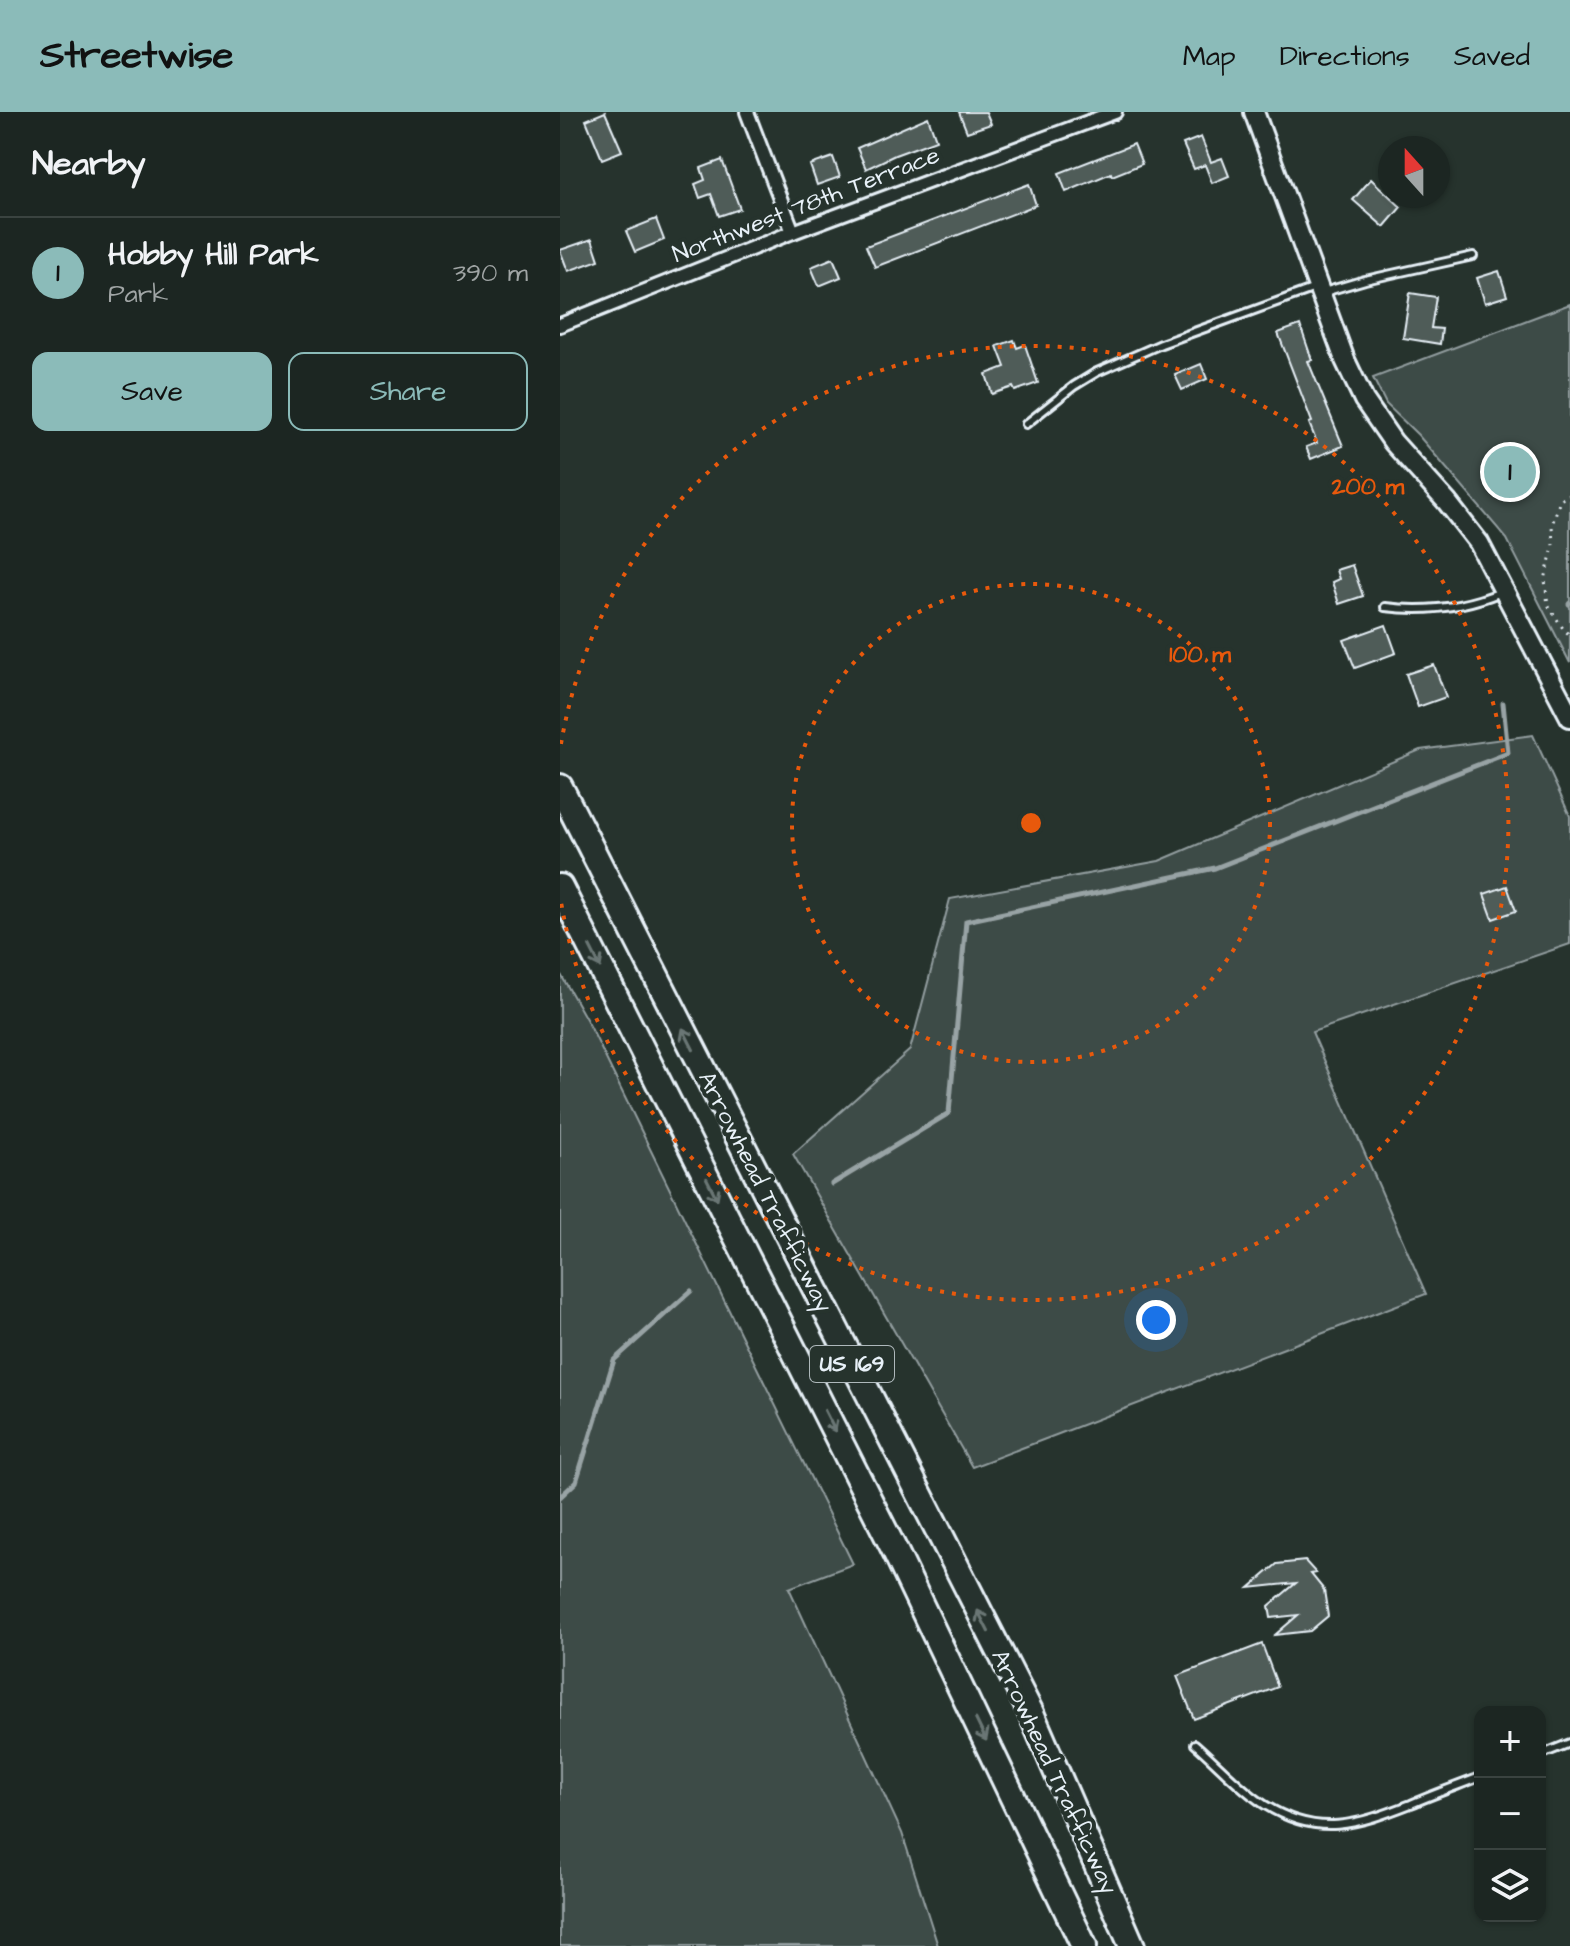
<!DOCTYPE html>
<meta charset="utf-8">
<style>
body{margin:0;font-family:"Architects Daughter",sans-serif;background:#252e2a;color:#f1f3f6}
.controls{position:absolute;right:24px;bottom:24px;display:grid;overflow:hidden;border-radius:16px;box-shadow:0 2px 6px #0004}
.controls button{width:72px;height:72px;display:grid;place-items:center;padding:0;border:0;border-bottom:2px solid #3a4340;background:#1c2622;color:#f1f3f6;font:40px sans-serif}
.compass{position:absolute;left:818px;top:24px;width:72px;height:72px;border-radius:50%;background:#1c2622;box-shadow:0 2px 6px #0004;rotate:339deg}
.you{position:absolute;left:596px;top:1208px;width:28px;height:28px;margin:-20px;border:6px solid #fff;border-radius:50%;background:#1a73e8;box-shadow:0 0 0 12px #1a73e833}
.badge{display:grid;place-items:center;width:52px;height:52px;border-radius:50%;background:#8bbbb9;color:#111;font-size:26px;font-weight:700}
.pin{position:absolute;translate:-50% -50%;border:4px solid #fff;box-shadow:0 2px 8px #0006}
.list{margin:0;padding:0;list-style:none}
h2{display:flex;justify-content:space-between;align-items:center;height:104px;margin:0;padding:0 32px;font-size:34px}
h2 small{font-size:26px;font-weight:400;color:#a0a5a5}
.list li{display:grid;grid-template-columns:52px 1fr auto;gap:24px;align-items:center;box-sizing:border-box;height:112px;padding:0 32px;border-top:2px solid #3a4340}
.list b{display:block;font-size:30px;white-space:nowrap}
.list p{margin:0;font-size:26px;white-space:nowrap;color:#a0a5a5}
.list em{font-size:26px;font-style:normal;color:#a0a5a5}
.actions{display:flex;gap:16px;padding:24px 32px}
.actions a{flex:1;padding:18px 0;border:2px solid #8bbbb9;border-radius:16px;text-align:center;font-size:28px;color:#8bbbb9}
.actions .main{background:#8bbbb9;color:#111}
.icon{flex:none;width:44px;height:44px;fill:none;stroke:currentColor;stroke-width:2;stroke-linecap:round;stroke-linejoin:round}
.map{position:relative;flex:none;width:1010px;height:1834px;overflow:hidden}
header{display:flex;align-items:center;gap:48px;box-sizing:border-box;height:112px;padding:0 40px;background:#8bbbb9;color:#111}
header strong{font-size:38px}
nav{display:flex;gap:44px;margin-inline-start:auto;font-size:28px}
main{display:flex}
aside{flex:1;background:#1c2622}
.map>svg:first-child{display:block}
.green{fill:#3e4b47;stroke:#939ea0;stroke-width:2}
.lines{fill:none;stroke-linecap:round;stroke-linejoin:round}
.stream{stroke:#98a3a5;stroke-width:5}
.building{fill:#505c59;stroke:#e8f1f8;stroke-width:2}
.lane-casing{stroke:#e8f1f8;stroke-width:12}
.street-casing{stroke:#e8f1f8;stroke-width:18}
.secondary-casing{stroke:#e8f1f8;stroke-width:24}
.highway-casing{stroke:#e8f1f8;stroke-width:30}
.path{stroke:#e8f1f8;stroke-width:3;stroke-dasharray:2 6;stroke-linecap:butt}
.lane{stroke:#26332d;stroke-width:6}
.street{stroke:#26332d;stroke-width:12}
.secondary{stroke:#26332d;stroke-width:18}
.highway{stroke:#26332d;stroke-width:24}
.oneway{stroke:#6a7674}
.ring{fill:none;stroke:#e8590c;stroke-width:4;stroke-dasharray:4 8}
.labels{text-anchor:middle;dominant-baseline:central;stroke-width:8;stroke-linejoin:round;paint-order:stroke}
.shield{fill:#26332d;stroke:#aeb8bb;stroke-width:2}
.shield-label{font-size:22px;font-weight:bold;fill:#e8f1f8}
.street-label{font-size:24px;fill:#e8f1f8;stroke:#26332d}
.centre{fill:#e8590c;stroke:#26332d;stroke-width:4}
.ring-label{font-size:24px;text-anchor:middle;font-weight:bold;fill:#e8590c;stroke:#26332d;stroke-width:8;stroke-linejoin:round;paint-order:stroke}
</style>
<header>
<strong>Streetwise</strong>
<nav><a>Map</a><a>Directions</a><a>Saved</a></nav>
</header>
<main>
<aside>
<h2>Nearby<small></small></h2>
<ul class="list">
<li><span class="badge">1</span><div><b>Hobby Hill Park</b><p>Park</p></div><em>390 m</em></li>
</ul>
<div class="actions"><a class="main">Save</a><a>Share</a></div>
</aside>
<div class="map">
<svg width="1010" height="1834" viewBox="0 0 1010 1834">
<rect width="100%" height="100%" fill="#26332d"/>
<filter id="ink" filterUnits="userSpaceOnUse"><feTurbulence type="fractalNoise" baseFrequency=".0125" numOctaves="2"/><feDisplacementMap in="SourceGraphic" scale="16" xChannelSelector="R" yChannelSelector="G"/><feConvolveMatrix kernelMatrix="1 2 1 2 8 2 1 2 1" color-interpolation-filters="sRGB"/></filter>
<g filter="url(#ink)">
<!-- green -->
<g class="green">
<path d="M 1010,192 L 1010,551 L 947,427 L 858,323 L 826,292 L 813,266 Z"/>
<path d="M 973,623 L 1010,704 L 1010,832 L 752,920 L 866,1182 L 412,1355 L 233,1042 L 350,938 L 390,787 L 599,749 L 860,638 Z"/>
<path d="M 0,861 L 30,914 L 293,1452 L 229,1476 L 342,1721 L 378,1834 L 0,1834 Z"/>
</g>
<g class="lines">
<!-- stream -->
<g class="stream">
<path d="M 1009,492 L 1010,491"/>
<path d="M 272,1072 L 389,1001 L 406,809 L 655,756 L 948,641 L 943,591"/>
<path d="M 0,1385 L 16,1370 L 54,1248 L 131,1179"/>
</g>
</g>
<!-- building -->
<g class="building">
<path d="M 45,0 L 62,39 L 42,47 L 26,8 Z"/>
<path d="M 399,0 L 426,0 L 431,12 L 407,20 Z"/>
<path d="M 368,5 L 376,28 L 335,43 L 306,57 L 297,36 Z"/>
<path d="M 641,25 L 651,50 L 662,46 L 669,64 L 652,71 L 645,53 L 634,57 L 623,32 Z"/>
<path d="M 574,32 L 582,52 L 552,64 L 551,61 L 506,80 L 499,61 Z"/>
<path d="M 273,45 L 280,65 L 257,73 L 250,53 Z"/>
<path d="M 162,48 L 180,97 L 159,104 L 151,82 L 140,86 L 135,72 L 145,68 L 141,56 Z"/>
<path d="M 811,67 L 841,95 L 824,115 L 793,88 Z"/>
<path d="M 469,72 L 476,93 L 315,155 L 306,134 Z"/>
<path d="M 96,107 L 104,128 L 75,140 L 66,119 Z"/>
<path d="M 32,127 L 39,148 L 8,159 L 0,138 Z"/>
<path d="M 273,146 L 281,165 L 259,174 L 251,155 Z"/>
<path d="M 939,159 L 947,184 L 925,191 L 917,166 Z"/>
<path d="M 850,181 L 876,185 L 871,216 L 882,217 L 880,232 L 843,226 Z"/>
<path d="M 740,213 L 752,248 L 748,249 L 783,334 L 751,347 L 746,335 L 757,331 L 749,311 L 752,310 L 718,221 Z"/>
<path d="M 454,228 L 457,236 L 465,233 L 478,271 L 455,279 L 453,275 L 432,282 L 426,262 L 445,255 L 437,234 Z"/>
<path d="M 641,252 L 647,267 L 622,278 L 615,263 Z"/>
<path d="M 792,453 L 803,484 L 779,492 L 772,470 L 779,467 L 776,458 Z"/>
<path d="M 826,513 L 836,541 L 795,556 L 784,528 Z"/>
<path d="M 874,553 L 886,585 L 858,595 L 846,562 Z"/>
<path d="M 947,774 L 956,799 L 933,807 L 924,782 Z"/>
<path d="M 745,1449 L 756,1461 L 751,1462 L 764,1478 L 768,1504 L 750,1519 L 715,1523 L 738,1503 L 711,1506 L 709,1494 L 736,1471 L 689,1476 L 717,1452 Z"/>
<path d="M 702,1532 L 718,1575 L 634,1607 L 617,1564 Z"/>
</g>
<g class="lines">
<!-- lane casing -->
<g class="lane-casing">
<g id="lane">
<path d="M 764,180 L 805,168 L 913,144"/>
<path d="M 466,312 L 514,274 L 537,260 L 601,232 L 755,176"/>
<path d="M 825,495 C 865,500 903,496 941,480"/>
<path d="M 635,1632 C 657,1651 680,1677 705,1693 C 758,1726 797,1713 851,1692 C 874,1682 897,1674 920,1665"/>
<path d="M 980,1643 L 1010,1631"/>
</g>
</g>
<!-- street casing -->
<g class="street-casing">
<g id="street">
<path d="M 187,0 L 233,120"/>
<path d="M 0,213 L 233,120 L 555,0"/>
</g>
</g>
<!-- secondary casing -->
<g class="secondary-casing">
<path id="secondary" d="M 694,0 L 785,248 L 804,288 L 833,330 L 887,390 L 919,431 L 1010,605"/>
</g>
<!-- highway casing -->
<g class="highway-casing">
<g id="highway">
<path d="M 0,675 L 471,1601 L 572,1834"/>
<path d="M 0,775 L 336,1441 L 524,1834"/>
</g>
</g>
<!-- path -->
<path class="path" d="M 1010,382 L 1000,388 L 992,413 L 993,434 L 985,468 L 988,493 L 1004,518 L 1010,523"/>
<!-- lane -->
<use href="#lane" class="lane"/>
<!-- street -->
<use href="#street" class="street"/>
<!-- secondary -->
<use href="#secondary" class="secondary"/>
<!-- highway -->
<use href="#highway" class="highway"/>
</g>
<!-- one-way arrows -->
<defs><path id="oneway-shaft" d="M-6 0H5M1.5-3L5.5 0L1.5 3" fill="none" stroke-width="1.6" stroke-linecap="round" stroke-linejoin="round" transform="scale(2)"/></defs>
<g class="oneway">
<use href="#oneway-shaft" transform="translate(35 845) rotate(63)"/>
<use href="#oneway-shaft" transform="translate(128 927) rotate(-117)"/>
<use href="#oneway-shaft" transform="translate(152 1077) rotate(63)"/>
<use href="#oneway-shaft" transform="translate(270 1309) rotate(63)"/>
<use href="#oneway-shaft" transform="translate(423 1509) rotate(-117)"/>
<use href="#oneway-shaft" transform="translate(421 1618) rotate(64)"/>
</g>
</g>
<!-- distance rings -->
<g class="ring">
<circle cx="471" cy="711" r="239"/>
<path d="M1 632A477 477 0 1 1 1 790"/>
</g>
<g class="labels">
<!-- shield labels -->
<rect class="shield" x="250" y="1234" width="84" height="36" rx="6"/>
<g class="shield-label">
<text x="292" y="1252">US 169</text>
</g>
<!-- street labels -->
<g class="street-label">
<text transform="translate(246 93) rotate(-21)">Northwest 78th Terrace</text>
<text transform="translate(205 1080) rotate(63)">Arrowhead Trafficway</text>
<text transform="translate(494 1660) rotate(65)">Arrowhead Trafficway</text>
</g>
</g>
<circle cx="471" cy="711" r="12" class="centre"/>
<g class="ring-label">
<text x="808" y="382">200 m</text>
<text x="640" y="550">100 m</text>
</g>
</svg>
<div class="controls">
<button>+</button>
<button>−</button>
<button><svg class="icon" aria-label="layers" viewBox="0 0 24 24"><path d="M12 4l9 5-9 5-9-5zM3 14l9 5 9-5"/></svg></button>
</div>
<svg class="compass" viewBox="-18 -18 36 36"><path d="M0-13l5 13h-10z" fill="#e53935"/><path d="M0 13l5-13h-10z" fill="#a0a5a5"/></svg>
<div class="you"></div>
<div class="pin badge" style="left:950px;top:360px">1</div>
</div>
</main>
